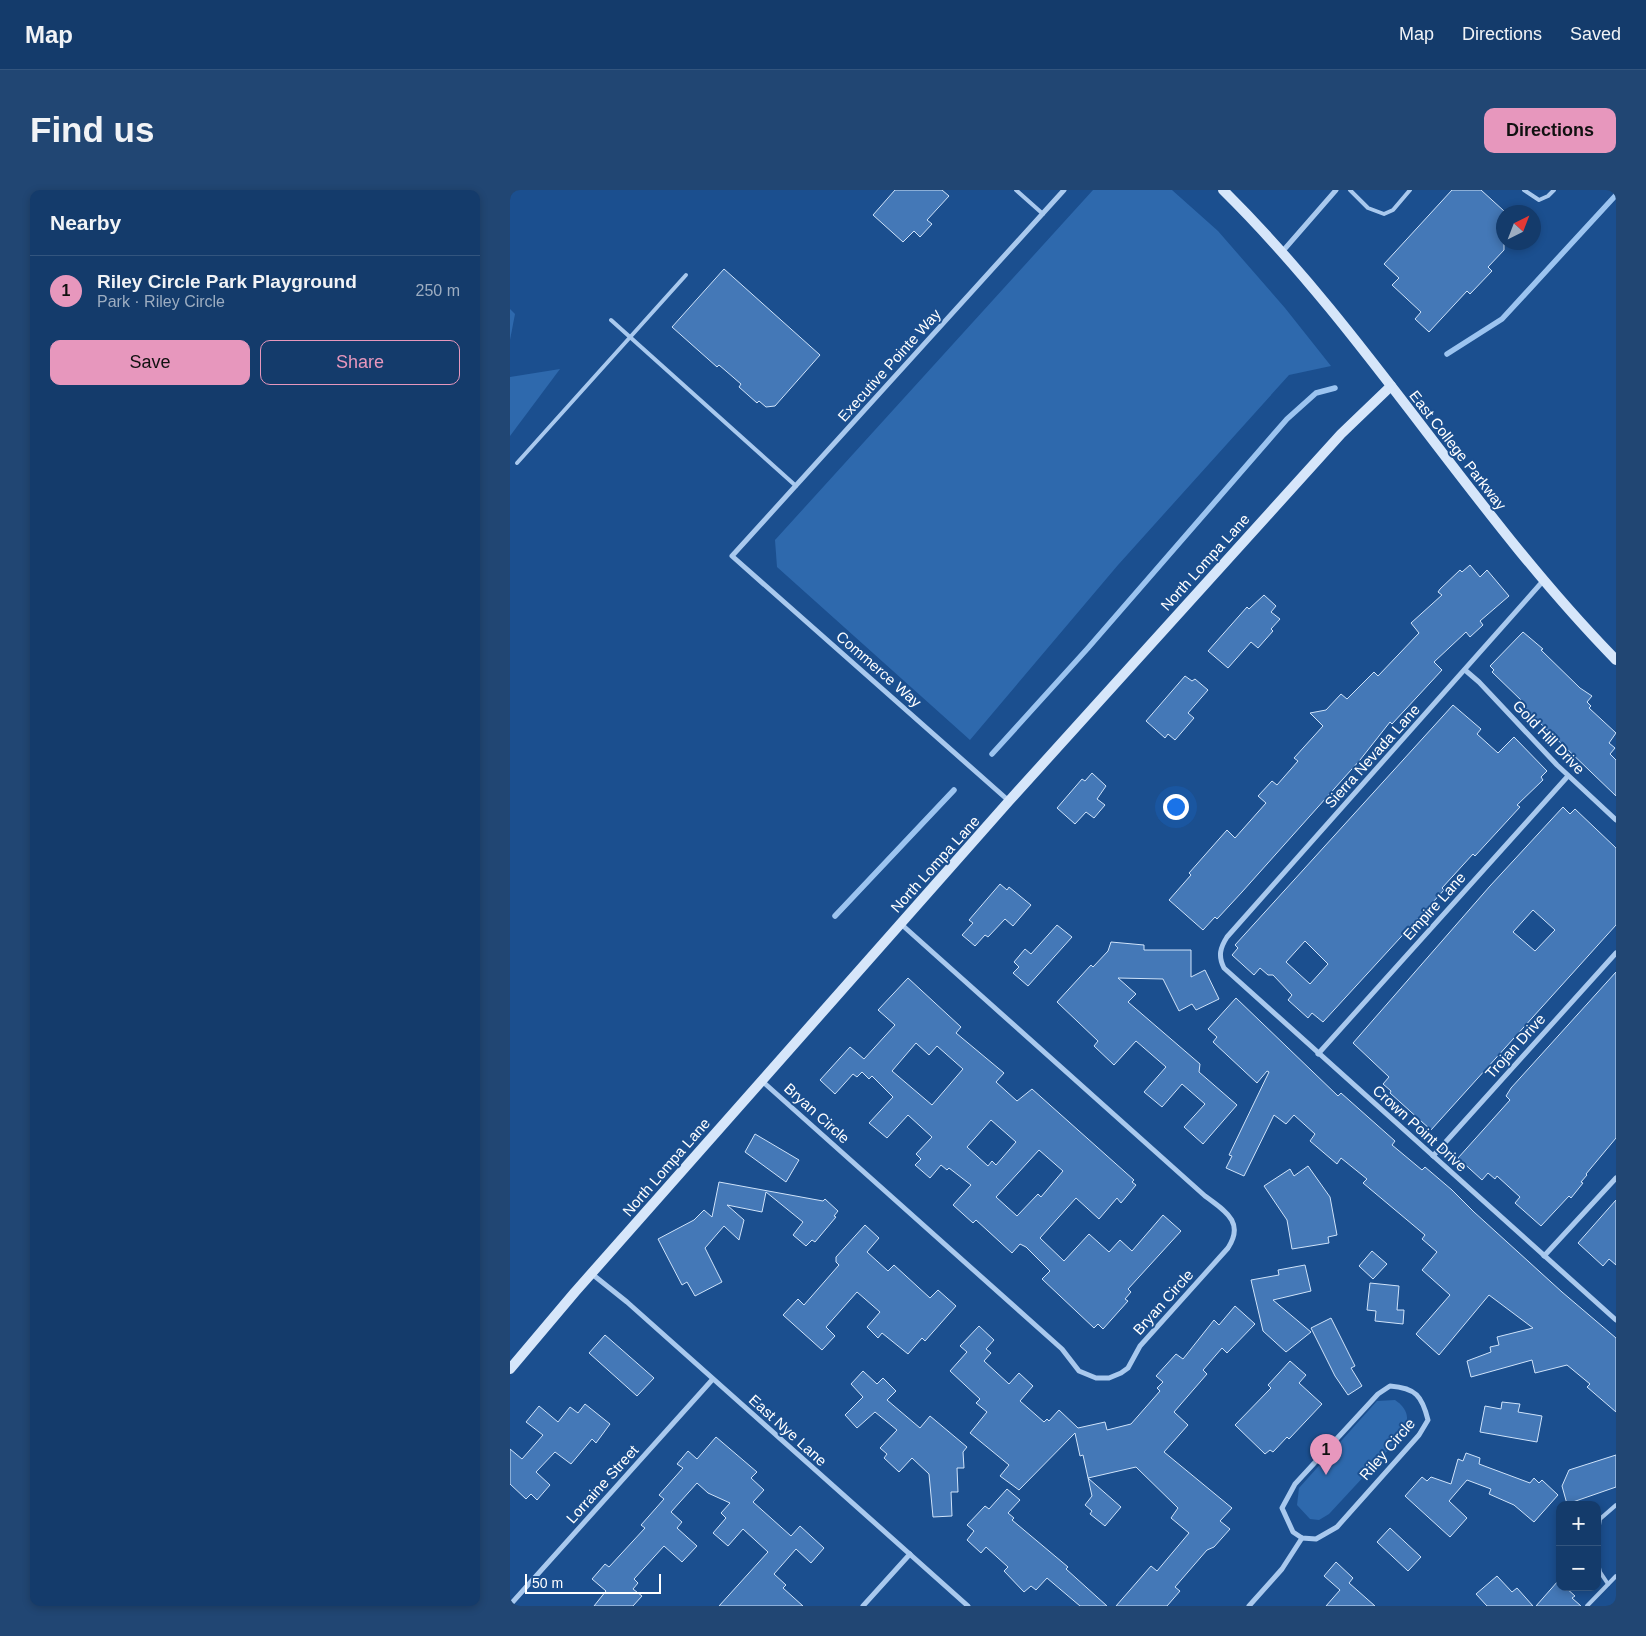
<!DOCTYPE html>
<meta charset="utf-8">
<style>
body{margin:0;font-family:Arial,sans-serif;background:#214673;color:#f1f3f6}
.controls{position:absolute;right:15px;bottom:15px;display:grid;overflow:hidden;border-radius:10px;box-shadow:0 2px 8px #0003}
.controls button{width:45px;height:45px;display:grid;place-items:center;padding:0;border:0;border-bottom:1px solid #33557e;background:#143b6b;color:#f1f3f6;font:25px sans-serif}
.compass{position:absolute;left:986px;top:15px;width:45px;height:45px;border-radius:50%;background:#143b6b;box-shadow:0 2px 8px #0003;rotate:42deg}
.scale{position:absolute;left:15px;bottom:12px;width:136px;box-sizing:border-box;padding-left:5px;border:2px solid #fff;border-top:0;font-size:14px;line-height:18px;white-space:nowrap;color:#fff;-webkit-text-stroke:4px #1b4f8f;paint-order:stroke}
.you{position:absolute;left:665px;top:616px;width:18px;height:18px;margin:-12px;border:4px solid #fff;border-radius:50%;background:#1a73e8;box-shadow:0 0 0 8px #1a73e833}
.badge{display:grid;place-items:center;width:32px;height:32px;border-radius:50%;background:#e797bd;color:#111;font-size:16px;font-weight:700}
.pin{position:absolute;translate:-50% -41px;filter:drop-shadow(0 1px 2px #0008)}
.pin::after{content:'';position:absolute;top:26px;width:18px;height:15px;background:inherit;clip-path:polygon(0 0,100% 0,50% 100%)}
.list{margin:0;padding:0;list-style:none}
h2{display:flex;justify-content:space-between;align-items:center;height:65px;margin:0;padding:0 20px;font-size:21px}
h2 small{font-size:16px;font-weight:400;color:#9dadc1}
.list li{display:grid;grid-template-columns:32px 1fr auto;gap:15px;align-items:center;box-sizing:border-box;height:70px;padding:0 20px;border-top:1px solid #33557e}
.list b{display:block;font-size:19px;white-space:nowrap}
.list p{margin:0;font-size:16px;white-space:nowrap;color:#9dadc1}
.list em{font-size:16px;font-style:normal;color:#9dadc1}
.actions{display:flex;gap:10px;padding:15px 20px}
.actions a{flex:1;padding:11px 0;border:1px solid #e797bd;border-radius:10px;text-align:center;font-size:18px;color:#e797bd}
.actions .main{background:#e797bd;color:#111}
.map{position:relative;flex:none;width:1106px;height:1416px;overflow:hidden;border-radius:10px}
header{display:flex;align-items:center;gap:30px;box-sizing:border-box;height:70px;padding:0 25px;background:#143b6b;border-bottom:1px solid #33557e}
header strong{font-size:24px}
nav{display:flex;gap:28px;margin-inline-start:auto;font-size:18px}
.intro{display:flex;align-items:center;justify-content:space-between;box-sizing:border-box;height:120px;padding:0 30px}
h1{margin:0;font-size:35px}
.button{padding:12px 22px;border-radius:10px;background:#e797bd;color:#111;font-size:18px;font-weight:700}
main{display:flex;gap:30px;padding:0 30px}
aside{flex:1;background:#143b6b;border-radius:10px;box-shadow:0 2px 8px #0003}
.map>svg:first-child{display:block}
.green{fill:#2e69ad}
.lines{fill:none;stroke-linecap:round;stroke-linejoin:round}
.stream{stroke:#9cc4f0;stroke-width:5.5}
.building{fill:#4478b7;stroke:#cfe3fa;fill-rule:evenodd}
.lane{stroke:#a9c9ee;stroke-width:4}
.street{stroke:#a9c9ee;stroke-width:5}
.secondary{stroke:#d6e6fa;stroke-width:10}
.labels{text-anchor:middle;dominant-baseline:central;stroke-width:4;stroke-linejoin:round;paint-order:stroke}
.street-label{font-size:15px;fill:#fff;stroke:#1b4f8f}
</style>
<header>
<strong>Map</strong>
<nav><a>Map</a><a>Directions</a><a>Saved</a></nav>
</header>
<div class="intro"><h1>Find us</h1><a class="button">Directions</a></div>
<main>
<aside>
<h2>Nearby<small></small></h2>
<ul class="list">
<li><span class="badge">1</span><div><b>Riley Circle Park Playground</b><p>Park · Riley Circle</p></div><em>250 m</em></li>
</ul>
<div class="actions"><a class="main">Save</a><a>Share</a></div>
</aside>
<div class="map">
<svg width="1106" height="1416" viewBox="0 0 1106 1416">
<rect width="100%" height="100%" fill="#1b4f8f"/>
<!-- green -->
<g class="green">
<path d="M 583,0 L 662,0 L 708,41 L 775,118 L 821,176 L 779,185 L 608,375 L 460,550 L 267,377 L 265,350 Z"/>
<path d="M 0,119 L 5,124 L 0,150 Z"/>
<path d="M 50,179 L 0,246 L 0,187 Z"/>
<path d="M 885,1210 C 898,1219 899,1227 895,1242 L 819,1324 L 809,1330 L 800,1329 L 787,1315 L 789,1298 L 867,1211 Z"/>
</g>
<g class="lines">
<!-- stream -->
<g class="stream">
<path d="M 937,164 L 992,129 L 1106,5"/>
<path d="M 482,564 L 578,458 L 777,229 L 806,203 L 825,198"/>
<path d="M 325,726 L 444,600"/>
</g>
</g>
<!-- building -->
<g class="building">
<path d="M 385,0 L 432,0 L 439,6 L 417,30 L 422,34 L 410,47 L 404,41 L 393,52 L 363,25 Z"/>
<path d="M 942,0 L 971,0 L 994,21 L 994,60 L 978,77 L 982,81 L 960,104 L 957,101 L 919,142 L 905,129 L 911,122 L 882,95 L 889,88 L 874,74 Z"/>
<path d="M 214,79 L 310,165 L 265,216 L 256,217 L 249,211 L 247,213 L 229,197 L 231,194 L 209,175 L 207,177 L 162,137 Z"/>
<path d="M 960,375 L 970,387 L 977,380 L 999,406 L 970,431 L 973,435 L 960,447 L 956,442 L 924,472 L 932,480 L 882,534 L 880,532 L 850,570 L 732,702 L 707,729 L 705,727 L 693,740 L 659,710 L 681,685 L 679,683 L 717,640 L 725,648 L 756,613 L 748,606 L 762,591 L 767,595 L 788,571 L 784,568 L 813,536 L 800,523 L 816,520 L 831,504 L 837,509 L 864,482 L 868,486 L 909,443 L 901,433 L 932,405 L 928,402 L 930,399 L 950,380 L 952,382 Z"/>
<path d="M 754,405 L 766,416 L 761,422 L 770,429 L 761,439 L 763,441 L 748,458 L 741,452 L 718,478 L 698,461 L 737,417 L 739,419 Z"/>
<path d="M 1013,442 L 1033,459 L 1031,460 L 1070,498 L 1082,506 L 1077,512 L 1081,516 L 1079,518 L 1106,543 L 1099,553 L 1105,558 L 1100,564 L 1106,570 L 1106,606 L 1030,533 L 1009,511 L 1013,512 L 982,482 L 984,480 L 980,476 Z"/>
<path d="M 675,486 L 682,491 L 685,489 L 698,500 L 678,523 L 684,528 L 665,550 L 658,544 L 655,548 L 636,531 Z"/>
<path d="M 943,515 L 971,539 L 967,544 L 988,563 L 1004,547 L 1037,581 L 1031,587 L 1033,590 L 1007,615 L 1010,617 L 965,666 L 963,664 L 932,698 L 934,700 L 813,832 L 802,823 L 798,828 L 778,810 L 782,805 L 763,785 L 758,785 L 750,778 L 744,785 L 722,765 L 728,758 L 725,755 ZM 795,751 L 818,774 L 800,794 L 776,772 Z"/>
<path d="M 582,583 L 596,596 L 587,609 L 595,615 L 584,628 L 576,622 L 565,634 L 547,618 L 572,589 L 575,591 Z"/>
<path d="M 1053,617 L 1060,624 L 1065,619 L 1106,658 L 1106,735 L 921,940 L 880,903 L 881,901 L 873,894 L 879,887 L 843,853 L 980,696 ZM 1023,720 L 1045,740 L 1025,761 L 1003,742 Z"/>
<path d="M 490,694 L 497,700 L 499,697 L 521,715 L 503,736 L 495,729 L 478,747 L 475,745 L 465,756 L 452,745 L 463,733 L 459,730 Z"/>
<path d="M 547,735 L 562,747 L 518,796 L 503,783 L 509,777 L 504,772 L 515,759 L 521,764 Z"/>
<path d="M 601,752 L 634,755 L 634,760 L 681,760 L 681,787 L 695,780 L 709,809 L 686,820 L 682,814 L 669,821 L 653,789 L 608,788 L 626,804 L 618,812 L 690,874 L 689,882 L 727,915 L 693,954 L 674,937 L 695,914 L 672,894 L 652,917 L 634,902 L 656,877 L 626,851 L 604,875 L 584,856 L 588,851 L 547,812 L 581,775 L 583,777 L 598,761 Z"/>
<path d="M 1106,782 L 1106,948 L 1076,984 L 1077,985 L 1071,992 L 1073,993 L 1061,1008 L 1059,1006 L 1031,1036 L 1005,1013 L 1010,1007 L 987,986 L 985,989 L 978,983 L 972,990 L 948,968 L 1000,910 L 996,906 L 1001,898 Z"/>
<path d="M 398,788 L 451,837 L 446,843 L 494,883 L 486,892 L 507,911 L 522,899 L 624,990 L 622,992 L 626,995 L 611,1013 L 607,1008 L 589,1029 L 566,1008 L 530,1048 L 554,1071 L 579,1044 L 599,1062 L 610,1050 L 622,1061 L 653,1025 L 671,1041 L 618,1099 L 621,1102 L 615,1109 L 618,1111 L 593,1139 L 588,1134 L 584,1138 L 532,1089 L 540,1081 L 516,1057 L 510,1054 L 502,1063 L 466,1030 L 463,1033 L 443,1015 L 461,995 L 439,978 L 437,980 L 431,975 L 420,988 L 405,975 L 411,969 L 406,964 L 422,947 L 398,925 L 377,948 L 359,933 L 383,907 L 362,886 L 359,889 L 352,882 L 347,887 L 343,884 L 325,904 L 310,890 L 340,857 L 354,869 L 385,835 L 368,820 ZM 406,853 L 419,865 L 427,856 L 453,879 L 422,915 L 382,881 ZM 481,930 L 506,952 L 486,975 L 482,971 L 478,976 L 457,957 ZM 529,960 L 553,981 L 531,1007 L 528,1004 L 507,1026 L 486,1007 Z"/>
<path d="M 726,808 L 828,906 L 831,903 L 885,951 L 882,955 L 912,980 L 915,977 L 942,1000 L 964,1022 L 1052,1102 L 1106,1148 L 1106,1222 L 1077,1197 L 1080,1194 L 1057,1175 L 1025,1183 L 1022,1170 L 961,1187 L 957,1171 L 981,1162 L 980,1157 L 989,1155 L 987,1147 L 1023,1138 L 979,1105 L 929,1165 L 909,1147 L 906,1144 L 940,1105 L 912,1080 L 927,1062 L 912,1049 L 915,1045 L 853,993 L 857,989 L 831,968 L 827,974 L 800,951 L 805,944 L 784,925 L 776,934 L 764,925 L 734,986 L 716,978 L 722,966 L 719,965 L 759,882 L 757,881 L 747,893 L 703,852 L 707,847 L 698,839 Z"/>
<path d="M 245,944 L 289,970 L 276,992 L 235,962 Z"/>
<path d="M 798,976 L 820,1007 L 827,1045 L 818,1047 L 819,1053 L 782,1059 L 777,1030 L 754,996 L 780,979 L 784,986 Z"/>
<path d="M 209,992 L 313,1011 L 315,1009 L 328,1021 L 324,1026 L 326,1027 L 305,1052 L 302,1050 L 296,1056 L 283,1045 L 293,1032 L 256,1002 L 252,1022 L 217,1015 L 234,1030 L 229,1050 L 214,1036 L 195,1058 L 212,1092 L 185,1106 L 177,1092 L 172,1095 L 148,1049 L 184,1030 L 194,1020 L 202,1027 Z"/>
<path d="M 1106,1010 L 1106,1075 L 1099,1069 L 1093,1076 L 1068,1053 Z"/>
<path d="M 355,1035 L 369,1048 L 357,1062 L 378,1081 L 384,1075 L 420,1108 L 428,1100 L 446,1116 L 415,1151 L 412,1148 L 398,1164 L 372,1143 L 368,1148 L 357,1137 L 370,1122 L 347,1102 L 316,1137 L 325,1146 L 312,1160 L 273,1125 L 288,1109 L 294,1115 L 329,1075 L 326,1072 L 326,1067 Z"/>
<path d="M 862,1061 L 877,1074 L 863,1089 L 849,1076 Z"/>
<path d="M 795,1075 L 801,1101 L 763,1110 L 801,1142 L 776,1162 L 753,1141 L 741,1090 L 769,1085 L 768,1080 Z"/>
<path d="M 860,1093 L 889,1096 L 887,1120 L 894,1120 L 893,1134 L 865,1131 L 866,1121 L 857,1120 Z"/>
<path d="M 725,1116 L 745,1134 L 717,1163 L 712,1158 L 693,1180 L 697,1184 L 664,1222 L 678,1235 L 654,1262 L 722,1318 L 710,1331 L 720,1339 L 704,1357 L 697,1360 L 665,1397 L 670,1401 L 657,1416 L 606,1416 L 641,1376 L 647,1381 L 679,1343 L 661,1328 L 668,1318 L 626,1277 L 578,1288 L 611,1317 L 595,1336 L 580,1324 L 582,1321 L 575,1315 L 582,1306 L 573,1265 L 570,1266 L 565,1243 L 509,1300 L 490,1286 L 499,1275 L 460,1243 L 477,1222 L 466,1213 L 470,1209 L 440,1181 L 457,1162 L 450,1156 L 469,1136 L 484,1150 L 476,1159 L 481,1163 L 474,1171 L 499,1194 L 509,1183 L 523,1196 L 510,1211 L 534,1232 L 537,1229 L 539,1231 L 549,1220 L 568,1238 L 595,1232 L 597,1240 L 621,1234 L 650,1201 L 647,1198 L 653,1192 L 646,1186 L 666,1164 L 673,1169 L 704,1130 L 709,1135 Z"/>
<path d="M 821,1128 L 845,1176 L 841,1178 L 852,1196 L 838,1205 L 825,1186 L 801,1138 Z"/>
<path d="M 95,1145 L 144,1188 L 127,1206 L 79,1163 Z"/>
<path d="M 780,1171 L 796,1185 L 789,1193 L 812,1214 L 779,1249 L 777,1247 L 763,1262 L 760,1260 L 755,1264 L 725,1235 L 761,1198 L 758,1195 Z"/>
<path d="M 353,1181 L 367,1194 L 373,1188 L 386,1201 L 377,1210 L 410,1238 L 420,1226 L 457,1257 L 453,1262 L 454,1278 L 447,1278 L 448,1302 L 441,1302 L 442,1326 L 423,1327 L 419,1284 L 402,1268 L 389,1282 L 374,1268 L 377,1264 L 370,1258 L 387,1240 L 365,1222 L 347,1238 L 335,1225 L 353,1207 L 341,1194 Z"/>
<path d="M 992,1212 L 1010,1214 L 1008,1222 L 1032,1226 L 1027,1252 L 970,1242 L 975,1216 L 991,1219 Z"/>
<path d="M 75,1214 L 100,1234 L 86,1253 L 82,1249 L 61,1274 L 45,1262 L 26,1282 L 40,1295 L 27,1310 L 21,1304 L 16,1309 L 0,1294 L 0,1259 L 12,1269 L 33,1245 L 16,1232 L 29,1216 L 48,1232 L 60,1217 L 68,1223 Z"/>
<path d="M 206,1247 L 247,1282 L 241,1288 L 254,1300 L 243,1312 L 281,1346 L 290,1336 L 314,1358 L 301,1373 L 286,1359 L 264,1384 L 276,1395 L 273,1398 L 293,1416 L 209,1416 L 258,1362 L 233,1339 L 218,1356 L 203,1343 L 216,1328 L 211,1323 L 220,1313 L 198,1303 L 187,1293 L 161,1322 L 172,1332 L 167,1338 L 187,1356 L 172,1372 L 154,1356 L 124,1389 L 128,1393 L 123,1399 L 132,1406 L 123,1416 L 84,1416 L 96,1401 L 82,1389 L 95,1374 L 99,1377 L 135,1338 L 131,1335 L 154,1309 L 149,1305 L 173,1278 L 167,1274 L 178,1261 L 187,1269 Z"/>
<path d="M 956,1263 L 970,1268 L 969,1274 L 1020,1293 L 1024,1288 L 1029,1293 L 1032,1290 L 1048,1305 L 1024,1332 L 1004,1315 L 979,1304 L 981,1299 L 957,1290 L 939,1311 L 957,1328 L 940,1347 L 895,1306 L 912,1287 L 917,1291 L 921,1287 L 941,1294 L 948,1269 L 953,1271 Z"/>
<path d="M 1106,1265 L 1106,1297 L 1057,1314 L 1052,1296 L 1059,1280 Z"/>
<path d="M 497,1299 L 510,1310 L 498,1323 L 504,1328 L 502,1330 L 558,1377 L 556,1379 L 597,1416 L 570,1416 L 537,1388 L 526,1400 L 521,1396 L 514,1402 L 494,1381 L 498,1377 L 476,1357 L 471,1363 L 457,1350 L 464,1341 L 457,1335 L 475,1316 L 479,1319 Z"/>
<path d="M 880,1338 L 911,1367 L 898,1381 L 867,1352 Z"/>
<path d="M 826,1372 L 843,1388 L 839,1393 L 865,1416 L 816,1416 L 830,1400 L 814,1386 Z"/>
<path d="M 987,1386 L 1002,1402 L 1007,1398 L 1023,1416 L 977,1416 L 966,1404 Z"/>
<path d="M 1048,1391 L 1050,1397 L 1055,1397 L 1065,1406 L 1062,1408 L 1071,1416 L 1026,1416 Z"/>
</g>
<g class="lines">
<!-- lane -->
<g class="lane">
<path d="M 506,0 L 533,24"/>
<path d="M 840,0 L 858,18 L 874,24 L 883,20 L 900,0"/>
<path d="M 1014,0 L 1029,10 L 1038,6 L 1044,0"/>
<path d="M 101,130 L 286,296"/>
<path d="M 7,273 L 176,85"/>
<path d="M 1087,1348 L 1090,1329 L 1106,1315"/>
<path d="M 1087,1369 L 1090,1382 L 1098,1394"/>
<path d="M 1077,1416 L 1106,1386"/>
</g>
<!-- street -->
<g class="street">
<path d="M 772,62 L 826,0"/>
<path d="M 1033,391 L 717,747 C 710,758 708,766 714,778 L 1106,1130"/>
<path d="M 955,480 L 969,492 L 1047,575 L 1106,630"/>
<path d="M 499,611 L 222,366 L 554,0"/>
<path d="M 808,864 L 1058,586"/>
<path d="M 252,891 L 552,1159 L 569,1181 L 586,1188 L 599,1188 L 611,1183 L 618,1178 L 630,1156 L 718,1058 C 735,1032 715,1021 695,1006 L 391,734"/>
<path d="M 923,966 L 1106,763"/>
<path d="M 1034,1066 L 1106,988"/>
<path d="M 82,1084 L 117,1112 L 458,1416"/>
<path d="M 880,1196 C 906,1198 912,1206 918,1230 L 909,1245 L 827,1337 L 806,1349 L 792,1348 L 783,1342 L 772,1318 L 785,1294 L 868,1204 Z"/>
<path d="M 0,1415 L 202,1190"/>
<path d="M 353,1416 L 400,1364"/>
<path d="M 739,1416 L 772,1379 L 792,1348"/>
</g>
<!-- secondary -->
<g class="secondary">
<path d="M 713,0 C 859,144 963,324 1106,470"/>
<path d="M 0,1179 L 65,1102 L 499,611 L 831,244 L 881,196"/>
</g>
</g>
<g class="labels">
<!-- street labels -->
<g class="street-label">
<text transform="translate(379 175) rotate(-48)">Executive Pointe Way</text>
<text transform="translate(948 260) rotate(52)">East College Parkway</text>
<text transform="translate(695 372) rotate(-48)">North Lompa Lane</text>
<text transform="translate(369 479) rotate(41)">Commerce Way</text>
<text transform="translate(1039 547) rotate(46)">Gold Hill Drive</text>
<text transform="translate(862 566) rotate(-48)">Sierra Nevada Lane</text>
<text transform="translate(425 674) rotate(-48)">North Lompa Lane</text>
<text transform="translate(924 716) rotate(-48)">Empire Lane</text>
<text transform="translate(1005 856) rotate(-48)">Trojan Drive</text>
<text transform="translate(307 923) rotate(42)">Bryan Circle</text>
<text transform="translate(910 938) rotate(42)">Crown Point Drive</text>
<text transform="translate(156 977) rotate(-49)">North Lompa Lane</text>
<text transform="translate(653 1112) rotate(-48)">Bryan Circle</text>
<text transform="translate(278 1240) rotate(42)">East Nye Lane</text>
<text transform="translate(877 1259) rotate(-49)">Riley Circle</text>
<text transform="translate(92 1294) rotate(-48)">Lorraine Street</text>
</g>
</g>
</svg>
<div class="controls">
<button>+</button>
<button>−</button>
</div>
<svg class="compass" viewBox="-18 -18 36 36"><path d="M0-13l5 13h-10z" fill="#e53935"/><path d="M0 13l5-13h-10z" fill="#9dadc1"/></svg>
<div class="scale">50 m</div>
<div class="you"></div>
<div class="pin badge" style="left:816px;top:1285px">1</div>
</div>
</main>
